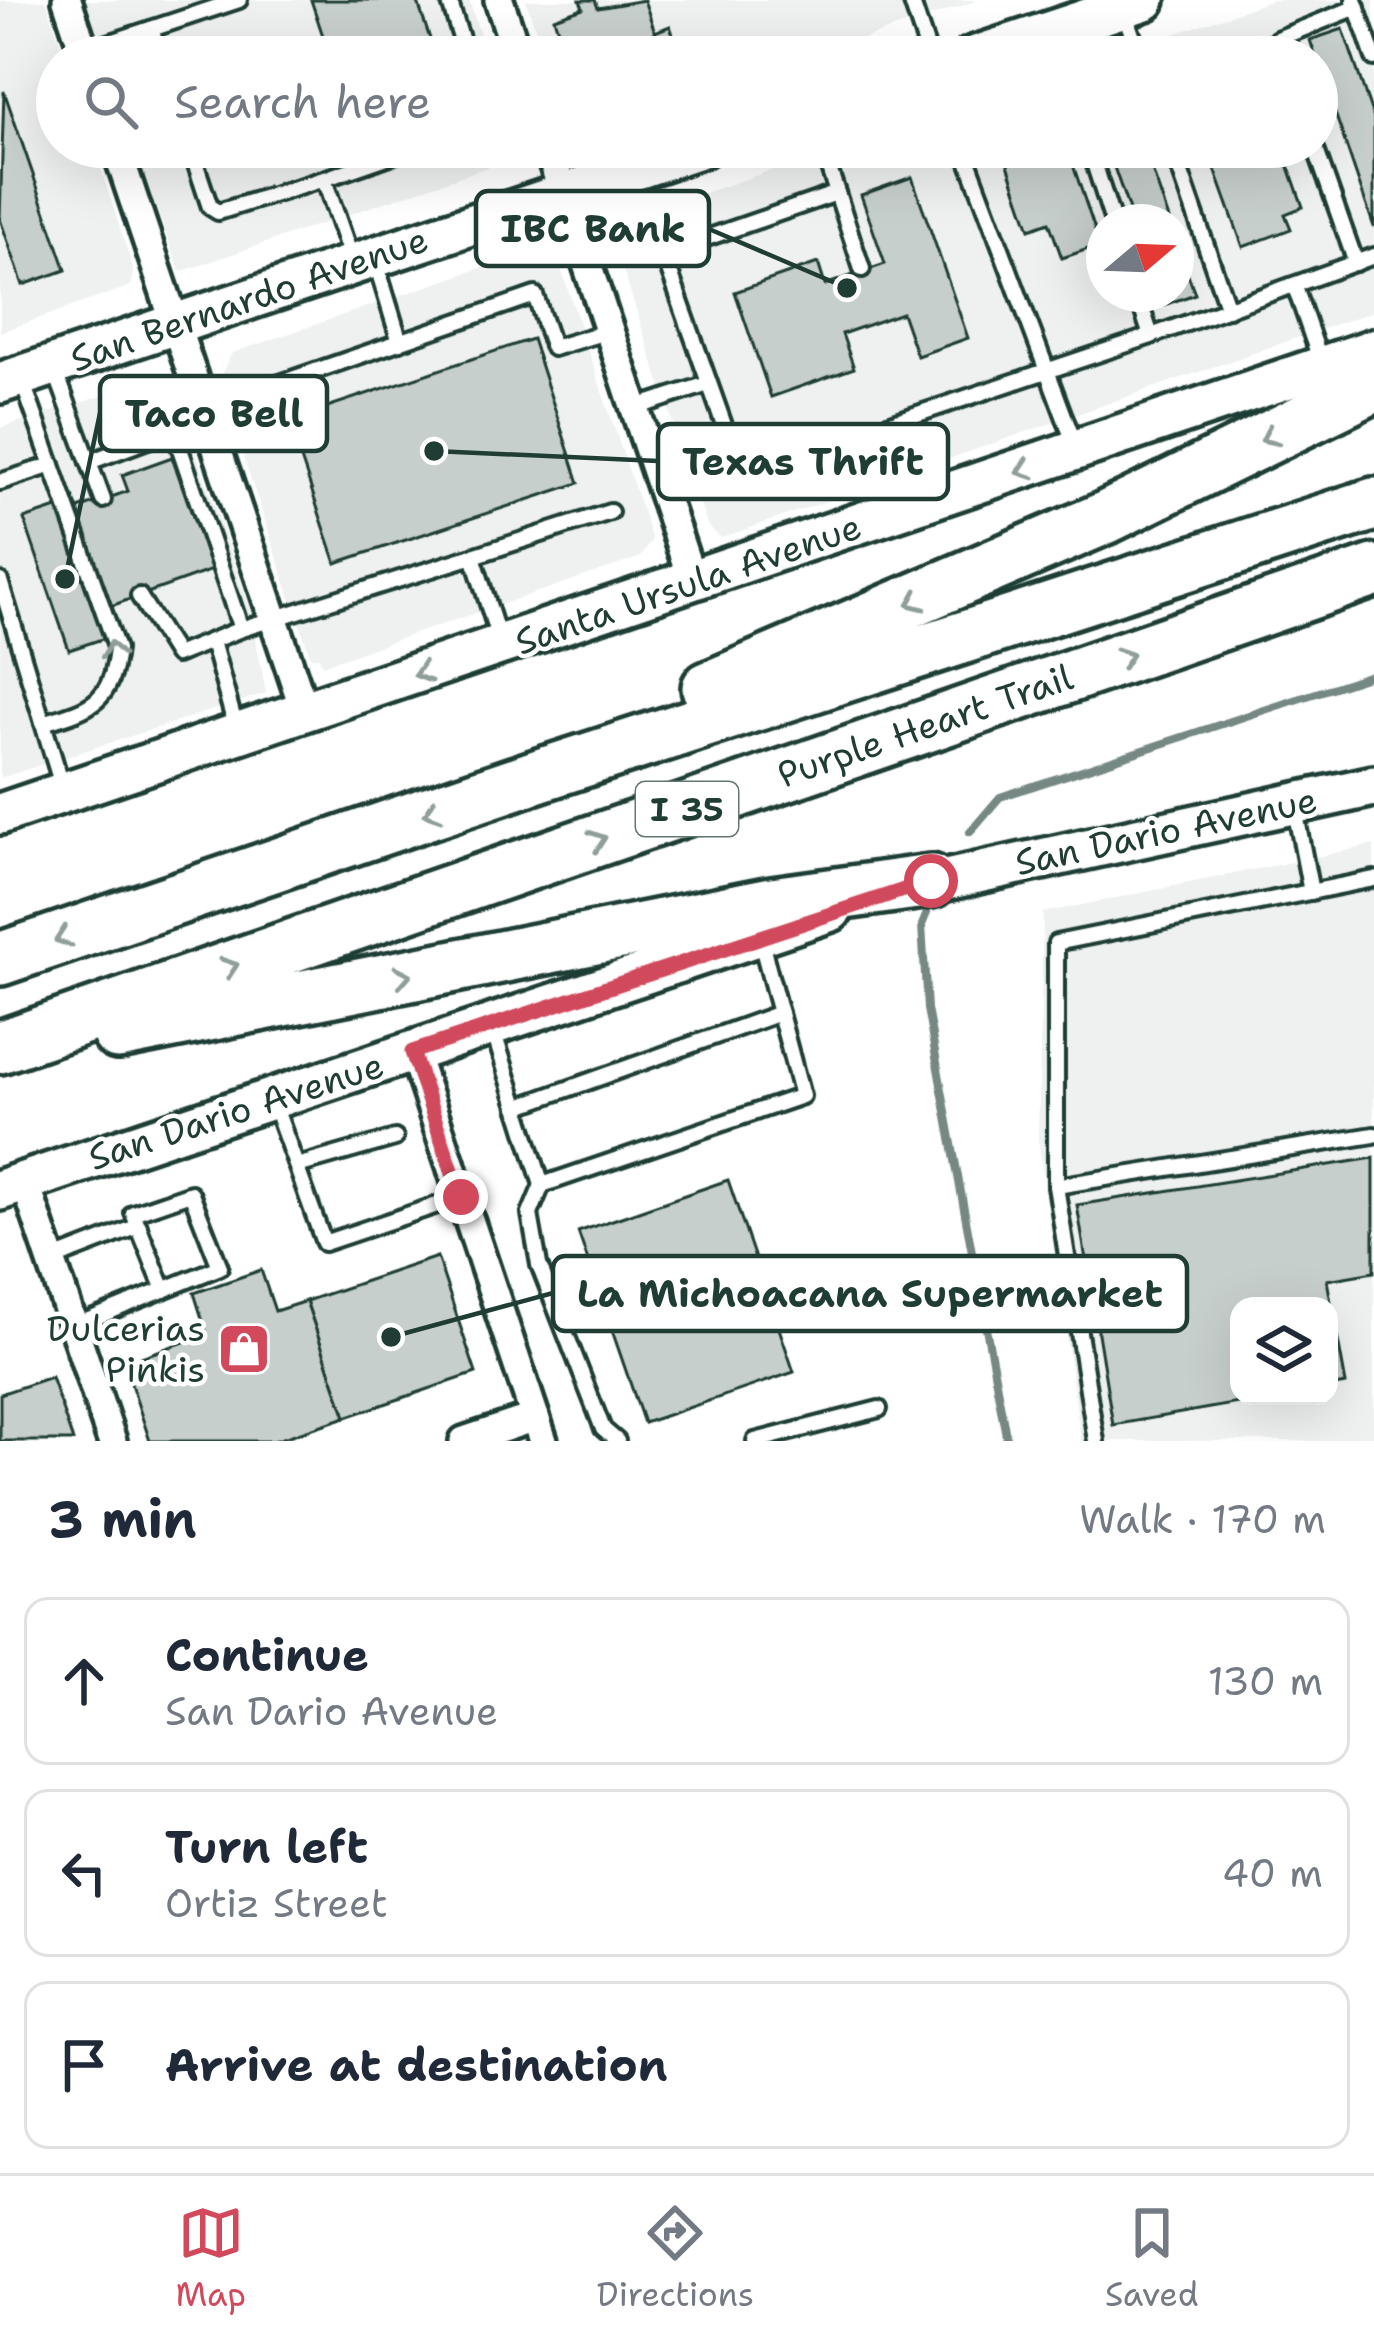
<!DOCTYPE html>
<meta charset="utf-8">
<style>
body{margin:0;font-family:"Shantell Sans",sans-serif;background:#f6f6f7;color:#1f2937}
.controls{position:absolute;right:36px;bottom:36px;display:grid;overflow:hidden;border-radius:24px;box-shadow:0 12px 48px #0002}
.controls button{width:108px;height:108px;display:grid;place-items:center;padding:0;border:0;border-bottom:3px solid #e0e1e3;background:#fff;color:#1f2937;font:60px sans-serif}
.compass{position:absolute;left:1086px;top:204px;width:108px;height:108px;border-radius:50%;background:#fff;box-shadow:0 12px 48px #0002;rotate:71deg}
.stop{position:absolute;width:36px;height:36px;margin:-27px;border:9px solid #d1495b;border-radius:50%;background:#fff}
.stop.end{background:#d1495b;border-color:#fff;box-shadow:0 3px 12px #0008}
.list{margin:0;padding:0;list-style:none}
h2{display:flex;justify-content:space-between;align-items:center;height:156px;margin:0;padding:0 48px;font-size:51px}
h2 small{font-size:39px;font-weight:400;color:#747a83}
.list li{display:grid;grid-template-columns:78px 1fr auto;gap:36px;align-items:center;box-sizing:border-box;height:168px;margin:0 24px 24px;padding:0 24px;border:3px solid #e0e1e3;border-radius:24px}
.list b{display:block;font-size:45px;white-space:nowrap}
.list p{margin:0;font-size:39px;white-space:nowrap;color:#747a83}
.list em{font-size:39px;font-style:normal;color:#747a83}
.icon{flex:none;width:66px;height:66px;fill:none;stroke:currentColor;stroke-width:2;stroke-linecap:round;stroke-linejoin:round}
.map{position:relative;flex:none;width:1374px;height:1441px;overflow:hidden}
.search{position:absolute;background:#fff;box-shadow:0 12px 48px #0002;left:36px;right:36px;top:36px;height:132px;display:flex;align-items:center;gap:30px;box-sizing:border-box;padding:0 42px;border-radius:66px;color:#747a83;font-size:45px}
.sheet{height:732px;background:#fff}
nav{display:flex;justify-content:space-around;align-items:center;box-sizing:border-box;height:168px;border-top:3px solid #e0e1e3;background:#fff;font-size:33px;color:#747a83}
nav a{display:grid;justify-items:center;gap:6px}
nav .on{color:#d1495b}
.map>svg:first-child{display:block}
.built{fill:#eef1f0;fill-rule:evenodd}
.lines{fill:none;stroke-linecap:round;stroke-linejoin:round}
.stream{stroke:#758883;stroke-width:8}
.building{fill:#c7cfcc;stroke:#1f3d34;stroke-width:3}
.lane-casing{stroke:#1f3d34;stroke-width:22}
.street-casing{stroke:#1f3d34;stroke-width:36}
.secondary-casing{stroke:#1f3d34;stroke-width:48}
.highway-casing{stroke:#1f3d34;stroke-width:60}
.lane{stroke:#fff;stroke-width:14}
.street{stroke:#fff;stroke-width:27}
.secondary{stroke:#fff;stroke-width:39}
.highway{stroke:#fff;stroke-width:51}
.oneway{stroke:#8f9e9a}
.route{stroke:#d1495b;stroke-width:15}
.labels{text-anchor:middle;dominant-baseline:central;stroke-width:9;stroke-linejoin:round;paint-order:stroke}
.shield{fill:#fff;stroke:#627771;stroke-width:3}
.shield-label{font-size:33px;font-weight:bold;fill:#1f3d34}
.street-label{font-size:36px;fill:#1f3d34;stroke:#fff}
.poi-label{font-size:36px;fill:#1f3d34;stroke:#fff;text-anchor:end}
.leader{fill:none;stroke:#1f3d34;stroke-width:4.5}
.callout-dot{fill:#1f3d34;stroke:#fff;stroke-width:4.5}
.callout{fill:#fff;stroke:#1f3d34;stroke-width:4.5}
.callout-label{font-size:39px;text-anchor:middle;font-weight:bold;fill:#1f3d34}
</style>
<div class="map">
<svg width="1374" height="1441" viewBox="0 0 1374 1441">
<rect width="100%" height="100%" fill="#fff"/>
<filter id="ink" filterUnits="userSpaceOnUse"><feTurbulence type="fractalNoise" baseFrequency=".00833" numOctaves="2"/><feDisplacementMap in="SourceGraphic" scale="24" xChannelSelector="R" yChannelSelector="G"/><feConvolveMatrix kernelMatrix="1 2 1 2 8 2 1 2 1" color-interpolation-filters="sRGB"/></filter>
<g filter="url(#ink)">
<!-- built -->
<g class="built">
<path d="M 46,0 L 65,57 L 57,57 L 57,147 L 94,147 L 133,269 L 131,286 L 0,332 L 0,1 Z"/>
<path d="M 84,0 L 469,0 L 487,57 L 104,57 Z"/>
<path d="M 526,0 L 979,0 L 810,57 L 545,57 Z"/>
<path d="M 1273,0 L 1374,0 L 1374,311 L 721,538 L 707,525 L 608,225 L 841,147 L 1317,147 L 1317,57 L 1107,57 ZM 1104,222 L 1176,222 L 1176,294 L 1104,294 Z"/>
<path d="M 134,147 L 516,147 L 517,150 L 511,159 L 180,272 Z"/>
<path d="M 530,251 L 557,257 L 652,540 L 641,557 L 322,665 L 319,657 L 311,657 L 227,409 L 219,378 L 232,353 Z"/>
<path d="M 169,375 L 250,608 L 266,693 L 0,778 L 0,428 Z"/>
<path d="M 1374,845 L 1374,1441 L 1081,1441 L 1038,1139 L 1043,913 ZM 1239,1306 L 1329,1306 L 1329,1396 L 1239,1396 Z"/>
</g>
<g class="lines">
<!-- stream -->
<g class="stream">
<path d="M 970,832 L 1000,797 L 1374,674"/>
<path d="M 927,913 L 922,925 L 927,1009 L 1007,1441"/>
</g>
</g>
<!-- building -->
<g class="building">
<path d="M 311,0 L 417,0 L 436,57 L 330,57 Z"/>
<path d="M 580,0 L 595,0 L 598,8 L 644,0 L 655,32 L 670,26 L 681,57 L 567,57 L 554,18 L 583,8 Z"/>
<path d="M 1343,29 L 1374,119 L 1374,227 L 1310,40 Z"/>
<path d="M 306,43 L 311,57 L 265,57 Z"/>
<path d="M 4,91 L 66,270 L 23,285 L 0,219 Z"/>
<path d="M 217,147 L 265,147 L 222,162 Z"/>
<path d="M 1002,147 L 1067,147 L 1100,245 L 1062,258 L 1049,222 L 1030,229 Z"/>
<path d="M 1107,147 L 1144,147 L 1170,222 L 1133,222 Z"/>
<path d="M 1207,147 L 1282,147 L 1303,207 L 1285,214 L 1291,229 L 1243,247 Z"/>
<path d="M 912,177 L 968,338 L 917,356 L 902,313 L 842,334 L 854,368 L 771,397 L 735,292 L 818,263 L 825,285 L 885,264 L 861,195 Z"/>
<path d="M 1176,240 L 1195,294 L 1161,306 L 1157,294 L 1176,294 Z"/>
<path d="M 532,339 L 579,483 L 336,563 L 288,420 Z"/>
<path d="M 172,457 L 212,570 L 108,607 L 73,511 L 128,491 L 122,475 Z"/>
<path d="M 60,507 L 105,638 L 69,650 L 24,519 Z"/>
<path d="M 1374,1158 L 1374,1272 L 1327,1280 L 1346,1384 L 1329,1387 L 1329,1306 L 1239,1306 L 1239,1396 L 1278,1396 L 1113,1425 L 1077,1205 Z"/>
<path d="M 728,1180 L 794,1372 L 644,1423 L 578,1232 Z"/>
<path d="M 437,1257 L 476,1373 L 346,1417 L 306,1301 Z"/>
<path d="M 261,1270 L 275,1311 L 306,1301 L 346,1417 L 274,1441 L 150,1441 L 124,1363 L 207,1334 L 194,1293 Z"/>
<path d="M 51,1377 L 73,1441 L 0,1441 L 0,1394 Z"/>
</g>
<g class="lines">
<!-- lane casing -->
<g class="lane-casing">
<g id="lane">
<path d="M 449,0 L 467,57"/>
<path d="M 911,0 L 930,57"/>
<path d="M 1354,0 L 1374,58"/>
<path d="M 1124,12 L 1140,57"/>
<path d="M 151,29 L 160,57"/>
<path d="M 84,51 L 239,0"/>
<path d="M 1283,57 L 1277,39 L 1357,7"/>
<path d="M 190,147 L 210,207 L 218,212 L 324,179"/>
<path d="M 822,147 L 862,269"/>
<path d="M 963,147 L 1075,445"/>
<path d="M 1089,147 L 1113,222"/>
<path d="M 1172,147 L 1228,309"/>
<path d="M 1315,147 L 1356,263"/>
<path d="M 837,193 L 663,253 L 741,473 L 1151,336"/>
<path d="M 352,260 L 324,179 L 416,147"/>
<path d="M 376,263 L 400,342"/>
<path d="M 1295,287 L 1321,362"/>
<path d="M 1137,294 L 1151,336 L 1374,256"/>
<path d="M 55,370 L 103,500"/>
<path d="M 22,380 L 117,649 C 111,703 92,708 43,723"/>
<path d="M 634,408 L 708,384"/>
<path d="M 174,431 L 241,629"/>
<path d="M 212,432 L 241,420 L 260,390 L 535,295 L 553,348 L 609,331"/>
<path d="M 89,462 L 207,418"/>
<path d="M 0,482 L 52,465"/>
<path d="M 473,556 L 610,512"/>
<path d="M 0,581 L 63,789"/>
<path d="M 139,596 L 176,655 L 241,629 L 473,556 L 499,639"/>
<path d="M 212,641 L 236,728"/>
<path d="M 1295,809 L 1311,892"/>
<path d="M 493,1030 L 542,1185 L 802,1096 L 760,938"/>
<path d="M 274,1104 L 324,1243 L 461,1197"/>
<path d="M 517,1107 L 780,1013"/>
<path d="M 297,1166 L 395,1138"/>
<path d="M 542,1185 L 530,1214 L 539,1265 L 603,1429 L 617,1441"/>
<path d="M 1056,1186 L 1374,1135"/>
<path d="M 51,1260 L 139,1226"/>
<path d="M 74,1326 L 220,1267 L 191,1193 L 133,1213 L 164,1290"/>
<path d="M 755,1441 L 879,1409"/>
<path d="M 1096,1441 L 1056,1186 L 1056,943 L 1374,879"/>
</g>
</g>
<!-- street casing -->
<g class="street-casing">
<g id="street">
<path d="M 67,0 L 86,57"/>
<path d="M 499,0 L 518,57"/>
<path d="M 116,147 L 305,712"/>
<path d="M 548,147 L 693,583"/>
<path d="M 413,1052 L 543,1441"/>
<path d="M 25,1182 L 112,1441"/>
<path d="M 464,1441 L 535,1417"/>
</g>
</g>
<!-- secondary casing -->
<g class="secondary-casing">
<g id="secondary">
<path d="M 973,57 L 1145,0"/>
<path d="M 0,383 L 702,147"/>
<path d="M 0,814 L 1374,349"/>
<path d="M 905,889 L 1374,786"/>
<path d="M 0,1190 L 831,911"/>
</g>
</g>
<!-- highway casing -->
<g class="highway-casing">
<g id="highway">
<path d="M 708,688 L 1105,518 L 1374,386"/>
<path d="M 0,959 L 543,774 L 1374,504"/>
<path d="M 118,1033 L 772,903 L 931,881"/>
<path d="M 0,1047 L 1374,571"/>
</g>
</g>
<!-- lane -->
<use href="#lane" class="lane"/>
<!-- street -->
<use href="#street" class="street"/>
<!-- secondary -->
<use href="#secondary" class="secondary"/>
<!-- highway -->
<use href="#highway" class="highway"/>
</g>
<!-- one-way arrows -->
<defs><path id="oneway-chevron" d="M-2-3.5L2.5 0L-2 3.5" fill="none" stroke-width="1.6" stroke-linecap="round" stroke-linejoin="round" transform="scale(3)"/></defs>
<g class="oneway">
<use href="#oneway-chevron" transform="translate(1269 437) rotate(154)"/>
<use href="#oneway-chevron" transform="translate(1025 470) rotate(161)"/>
<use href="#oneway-chevron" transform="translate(915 602) rotate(156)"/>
<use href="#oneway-chevron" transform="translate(112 650) rotate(-97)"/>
<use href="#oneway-chevron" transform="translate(1125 657) rotate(-19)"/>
<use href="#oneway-chevron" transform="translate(422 673) rotate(162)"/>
<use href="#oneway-chevron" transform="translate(432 812) rotate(161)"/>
<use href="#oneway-chevron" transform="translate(598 840) rotate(-19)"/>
<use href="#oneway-chevron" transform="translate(63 938) rotate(161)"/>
<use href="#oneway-chevron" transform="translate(230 967) rotate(-19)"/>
<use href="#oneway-chevron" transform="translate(403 976) rotate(-11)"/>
</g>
</g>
<g class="lines" filter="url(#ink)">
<!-- route -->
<path class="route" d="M 461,1197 L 412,1052 L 931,881"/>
</g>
<!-- icons -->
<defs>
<g id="shop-square" transform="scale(2.7)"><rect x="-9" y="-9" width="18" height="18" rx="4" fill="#d1495b" stroke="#fff"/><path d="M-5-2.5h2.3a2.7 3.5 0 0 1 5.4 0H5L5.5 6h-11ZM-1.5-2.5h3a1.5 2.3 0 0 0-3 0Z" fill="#fff"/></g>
</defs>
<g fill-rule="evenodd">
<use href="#shop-square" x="244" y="1349"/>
</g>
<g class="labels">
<!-- shield labels -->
<rect class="shield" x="636" y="782" width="102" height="54" rx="9"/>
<g class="shield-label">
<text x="687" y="809">I 35</text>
</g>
<!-- street labels -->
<g class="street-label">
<text transform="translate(249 299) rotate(-19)">San Bernardo Avenue</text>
<text transform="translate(688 584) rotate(-19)">Santa Ursula Avenue</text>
<text transform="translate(925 726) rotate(-19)">Purple Heart Trail</text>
<text transform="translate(1166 831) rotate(-12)">San Dario Avenue</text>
<text transform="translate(236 1111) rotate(-18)">San Dario Avenue</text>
</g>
<!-- poi labels -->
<g class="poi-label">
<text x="205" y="1328">Dulcerias<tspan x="205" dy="41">Pinkis</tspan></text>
</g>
</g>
<!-- callouts -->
<path class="leader" d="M847 288L709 229M65 579L100 413M434 451L658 461M391 1337L553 1293"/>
<g class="callout-dot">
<circle cx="847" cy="288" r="12"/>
<circle cx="65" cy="579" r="12"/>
<circle cx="434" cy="451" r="12"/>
<circle cx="391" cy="1337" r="12"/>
</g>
<g class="callout">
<rect x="476" y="191" width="233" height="75" rx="12"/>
<rect x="100" y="376" width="227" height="75" rx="12"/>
<rect x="658" y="424" width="290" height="75" rx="12"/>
<rect x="553" y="1256" width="634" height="75" rx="12"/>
</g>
<g class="callout-label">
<text x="593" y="242">IBC Bank</text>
<text x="214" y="427">Taco Bell</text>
<text x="803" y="475">Texas Thrift</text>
<text x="870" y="1307">La Michoacana Supermarket</text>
</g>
</svg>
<div class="controls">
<button><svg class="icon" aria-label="layers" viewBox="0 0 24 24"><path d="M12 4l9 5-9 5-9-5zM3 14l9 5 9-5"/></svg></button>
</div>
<svg class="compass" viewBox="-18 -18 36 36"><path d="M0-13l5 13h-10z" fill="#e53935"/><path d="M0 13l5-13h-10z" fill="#747a83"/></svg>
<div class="stop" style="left:931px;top:881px"></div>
<div class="stop end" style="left:461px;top:1197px"></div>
<div class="search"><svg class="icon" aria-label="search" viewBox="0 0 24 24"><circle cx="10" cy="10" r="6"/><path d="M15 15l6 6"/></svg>Search here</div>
</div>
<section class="sheet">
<h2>3 min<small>Walk · 170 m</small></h2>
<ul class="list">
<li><svg class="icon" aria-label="ahead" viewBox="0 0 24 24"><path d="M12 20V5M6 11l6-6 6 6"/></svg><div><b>Continue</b><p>San Dario Avenue</p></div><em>130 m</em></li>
<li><svg class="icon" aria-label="left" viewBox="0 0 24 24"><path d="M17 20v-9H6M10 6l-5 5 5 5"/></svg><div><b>Turn left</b><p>Ortiz Street</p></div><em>40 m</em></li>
<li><svg class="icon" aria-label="arrive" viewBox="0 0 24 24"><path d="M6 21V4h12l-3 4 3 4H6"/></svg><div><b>Arrive at destination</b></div></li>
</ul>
</section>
<nav>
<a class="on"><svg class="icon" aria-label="map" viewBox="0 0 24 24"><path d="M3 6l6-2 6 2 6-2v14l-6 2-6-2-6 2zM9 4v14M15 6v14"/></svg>Map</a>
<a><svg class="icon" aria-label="directions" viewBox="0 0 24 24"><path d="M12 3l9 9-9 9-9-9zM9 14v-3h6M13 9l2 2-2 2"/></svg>Directions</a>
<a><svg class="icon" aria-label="saved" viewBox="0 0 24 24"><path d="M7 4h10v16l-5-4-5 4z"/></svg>Saved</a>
</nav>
